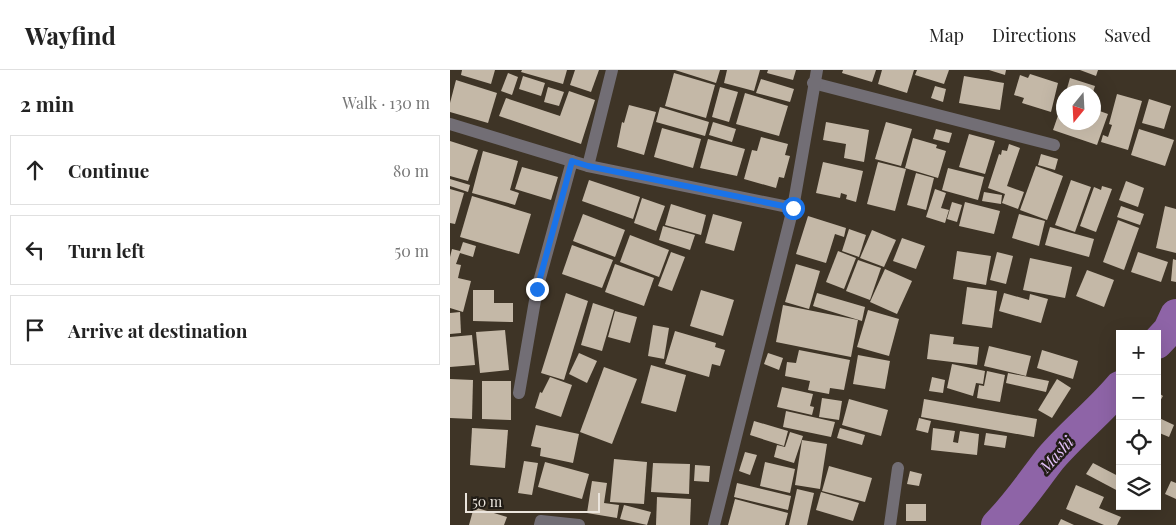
<!DOCTYPE html>
<meta charset="utf-8">
<style>
body{margin:0;font-family:"Playfair Display",serif;background:#f2f2f2;color:#222}
.controls{position:absolute;right:15px;bottom:15px;display:grid;overflow:hidden;border-radius:0px;box-shadow:0 5px 20px #0002}
.controls button{width:45px;height:45px;display:grid;place-items:center;padding:0;border:0;border-bottom:1px solid #e0e0e0;background:#fff;color:#222;font:25px sans-serif}
.compass{position:absolute;left:606px;top:15px;width:45px;height:45px;border-radius:50%;background:#fff;box-shadow:0 5px 20px #0002;rotate:198deg}
.scale{position:absolute;left:15px;bottom:12px;width:135px;box-sizing:border-box;padding-left:5px;border:2px solid #ebe5dd;border-top:0;font-size:14px;line-height:18px;white-space:nowrap;color:#ebe5dd;-webkit-text-stroke:4px #211c16;paint-order:stroke}
.stop{position:absolute;width:15px;height:15px;margin:-11px;border:4px solid #1a73e8;border-radius:50%;background:#fff}
.stop.end{background:#1a73e8;border-color:#fff;box-shadow:0 1px 5px #0008}
.list{margin:0;padding:0;list-style:none}
h2{display:flex;justify-content:space-between;align-items:center;height:65px;margin:0;padding:0 20px;font-size:21px}
h2 small{font-size:16px;font-weight:400;color:#767676}
.list li{display:grid;grid-template-columns:32px 1fr auto;gap:15px;align-items:center;box-sizing:border-box;height:70px;margin:0 10px 10px;padding:0 10px;border:1px solid #e0e0e0;border-radius:0px}
.list b{display:block;font-size:19px;white-space:nowrap}
.list em{font-size:16px;font-style:normal;color:#767676}
.icon{flex:none;width:28px;height:28px;fill:none;stroke:currentColor;stroke-width:2;stroke-linecap:round;stroke-linejoin:round}
.map{position:relative;flex:none;width:726px;height:455px;overflow:hidden}
header{display:flex;align-items:center;gap:30px;box-sizing:border-box;height:70px;padding:0 25px;background:#fff;border-bottom:1px solid #e0e0e0}
header strong{font-size:24px}
nav{display:flex;gap:28px;margin-inline-start:auto;font-size:18px}
main{display:flex}
aside{flex:1;background:#fff}
.map>svg:first-child{display:block}
.lines{fill:none;stroke-linecap:round;stroke-linejoin:round}
.river{stroke:#8e64a7;stroke-width:32}
.building{fill:#c4b8a7}
.street{stroke:#726e75;stroke-width:12}
.route{stroke:#1a73e8;stroke-width:6}
.labels{text-anchor:middle;dominant-baseline:central;stroke-width:5;stroke-linejoin:round;paint-order:stroke}
.water-label{font-size:16px;font-style:italic;fill:#e2c0f8;stroke:#211c16}
</style>
<header>
<strong>Wayfind</strong>
<nav><a>Map</a><a>Directions</a><a>Saved</a></nav>
</header>
<main>
<aside>
<h2>2 min<small>Walk · 130 m</small></h2>
<ul class="list">
<li><svg class="icon" aria-label="ahead" viewBox="0 0 24 24"><path d="M12 20V5M6 11l6-6 6 6"/></svg><div><b>Continue</b></div><em>80 m</em></li>
<li><svg class="icon" aria-label="left" viewBox="0 0 24 24"><path d="M17 20v-9H6M10 6l-5 5 5 5"/></svg><div><b>Turn left</b></div><em>50 m</em></li>
<li><svg class="icon" aria-label="arrive" viewBox="0 0 24 24"><path d="M6 21V4h12l-3 4 3 4H6"/></svg><div><b>Arrive at destination</b></div></li>
</ul>
</aside>
<div class="map">
<svg width="726" height="455" viewBox="0 0 726 455">
<rect width="100%" height="100%" fill="#3e3426"/>
<g class="lines">
<!-- river -->
<g class="river">
<path d="M 707,273 L 719,260 L 726,245"/>
<path d="M 547,455 C 567,435 583,411 600,389 C 622,363 648,343 670,317"/>
</g>
</g>
<!-- building -->
<g class="building">
<path d="M 12,0 L 45,0 L 41,14 L 11,5 Z"/>
<path d="M 72,0 L 117,0 L 113,14 L 71,2 Z"/>
<path d="M 125,0 L 149,0 L 141,22 L 120,15 Z"/>
<path d="M 225,0 L 270,0 L 266,13 Z"/>
<path d="M 277,0 L 310,0 L 304,21 L 274,13 Z"/>
<path d="M 318,0 L 346,0 L 343,10 L 317,3 Z"/>
<path d="M 393,0 L 426,0 L 422,12 L 392,3 Z"/>
<path d="M 432,0 L 464,0 L 457,23 L 428,14 Z"/>
<path d="M 467,0 L 499,0 L 494,14 L 465,5 Z"/>
<path d="M 539,0 L 556,0 L 555,5 Z"/>
<path d="M 630,0 L 648,0 L 646,6 Z"/>
<path d="M 58,3 L 68,7 L 62,25 L 51,21 Z"/>
<path d="M 224,3 L 265,15 L 256,48 L 215,36 Z"/>
<path d="M 580,4 L 608,13 L 601,42 L 572,33 L 574,28 L 564,25 L 570,5 L 578,8 Z"/>
<path d="M 73,6 L 95,13 L 91,26 L 69,19 Z"/>
<path d="M 514,6 L 554,13 L 550,40 L 509,33 Z"/>
<path d="M 620,8 L 645,16 L 643,22 L 616,22 Z"/>
<path d="M 311,9 L 344,19 L 340,32 L 306,23 Z"/>
<path d="M 6,10 L 47,23 L 38,53 L 0,42 L 0,33 Z"/>
<path d="M 485,16 L 496,19 L 493,32 L 481,28 Z"/>
<path d="M 98,17 L 114,22 L 109,36 L 94,32 Z"/>
<path d="M 270,17 L 288,22 L 279,52 L 262,47 Z"/>
<path d="M 119,21 L 145,30 L 131,74 L 49,46 L 56,28 L 110,46 Z"/>
<path d="M 295,23 L 338,36 L 329,66 L 286,54 Z"/>
<path d="M 667,24 L 692,31 L 678,80 L 651,72 L 653,65 L 658,67 L 662,55 L 659,54 Z"/>
<path d="M 699,29 L 721,36 L 714,59 L 692,53 Z"/>
<path d="M 613,31 L 614,52 L 644,52 L 644,39 L 658,44 L 647,75 L 603,60 Z"/>
<path d="M 179,35 L 206,42 L 194,85 L 167,77 L 172,52 L 174,53 Z"/>
<path d="M 210,37 L 259,52 L 255,66 L 206,52 Z"/>
<path d="M 263,52 L 286,59 L 282,72 L 259,65 Z"/>
<path d="M 376,52 L 419,60 L 414,92 L 394,88 L 396,74 L 373,70 Z"/>
<path d="M 436,52 L 462,59 L 451,96 L 425,89 Z"/>
<path d="M 212,58 L 251,69 L 243,98 L 204,87 Z"/>
<path d="M 486,59 L 502,63 L 499,73 L 483,69 Z"/>
<path d="M 689,59 L 724,70 L 715,96 L 681,85 Z"/>
<path d="M 519,64 L 545,71 L 535,104 L 509,97 Z"/>
<path d="M 311,67 L 338,74 L 335,85 L 340,86 L 334,108 L 329,107 L 326,118 L 294,109 L 302,80 L 307,81 Z"/>
<path d="M 463,68 L 487,75 L 486,78 L 496,81 L 488,108 L 455,98 Z"/>
<path d="M 258,69 L 295,79 L 287,106 L 250,98 Z"/>
<path d="M 0,71 L 28,80 L 18,111 L 0,106 Z"/>
<path d="M 559,74 L 570,78 L 557,116 L 574,122 L 568,139 L 552,133 L 555,124 L 538,118 L 549,84 L 551,85 L 552,80 L 557,81 Z"/>
<path d="M 33,81 L 68,91 L 60,120 L 69,123 L 65,135 L 22,123 Z"/>
<path d="M 591,84 L 608,89 L 605,100 L 588,95 Z"/>
<path d="M 373,92 L 413,101 L 406,132 L 396,129 L 397,125 L 391,123 L 390,128 L 366,123 Z"/>
<path d="M 428,92 L 456,99 L 445,141 L 417,134 Z"/>
<path d="M 586,96 L 613,106 L 597,150 L 570,140 Z"/>
<path d="M 72,97 L 108,107 L 101,130 L 65,119 Z"/>
<path d="M 498,98 L 534,107 L 528,130 L 492,120 Z"/>
<path d="M 466,103 L 484,108 L 476,140 L 457,135 Z"/>
<path d="M 0,109 L 20,115 L 18,122 L 0,116 Z"/>
<path d="M 139,110 L 190,127 L 183,149 L 132,131 Z"/>
<path d="M 621,110 L 641,117 L 625,162 L 605,155 Z"/>
<path d="M 676,111 L 694,118 L 688,137 L 669,130 Z"/>
<path d="M 652,116 L 662,119 L 646,162 L 630,156 L 644,117 L 651,120 Z"/>
<path d="M 0,119 L 14,123 L 5,154 L 0,153 Z"/>
<path d="M 485,119 L 496,123 L 491,138 L 499,140 L 495,153 L 476,147 Z"/>
<path d="M 534,122 L 552,125 L 551,134 L 532,131 Z"/>
<path d="M 22,126 L 81,144 L 69,184 L 10,167 Z"/>
<path d="M 192,128 L 215,136 L 206,161 L 184,153 Z"/>
<path d="M 502,132 L 512,135 L 507,152 L 497,149 Z"/>
<path d="M 515,132 L 550,141 L 544,164 L 509,156 Z"/>
<path d="M 221,134 L 256,145 L 251,165 L 215,155 Z"/>
<path d="M 671,136 L 694,144 L 690,155 L 667,147 Z"/>
<path d="M 715,136 L 726,139 L 726,183 L 706,178 Z"/>
<path d="M 133,144 L 175,160 L 165,187 L 123,171 Z"/>
<path d="M 263,144 L 292,152 L 284,181 L 255,173 Z"/>
<path d="M 569,144 L 595,151 L 589,176 L 562,168 Z"/>
<path d="M 358,146 L 396,158 L 394,167 L 385,164 L 376,193 L 346,184 Z"/>
<path d="M 668,150 L 689,158 L 674,200 L 653,192 Z"/>
<path d="M 213,156 L 245,165 L 240,180 L 209,170 Z"/>
<path d="M 600,157 L 644,169 L 639,187 L 595,175 Z"/>
<path d="M 399,159 L 416,165 L 409,187 L 392,181 Z"/>
<path d="M 422,160 L 446,170 L 434,197 L 410,188 Z"/>
<path d="M 180,165 L 219,180 L 209,207 L 170,192 Z"/>
<path d="M 452,168 L 475,176 L 466,199 L 443,191 Z"/>
<path d="M 13,172 L 26,176 L 23,187 L 10,183 L 6,194 L 11,195 L 8,208 L 21,211 L 13,242 L 0,238 L 0,187 L 2,179 L 10,181 Z"/>
<path d="M 122,175 L 163,190 L 152,218 L 112,204 Z"/>
<path d="M 388,181 L 406,188 L 394,219 L 376,212 Z"/>
<path d="M 507,181 L 541,186 L 536,215 L 503,209 Z"/>
<path d="M 221,182 L 235,187 L 222,221 L 208,216 Z"/>
<path d="M 547,182 L 563,186 L 556,214 L 540,210 Z"/>
<path d="M 688,182 L 718,192 L 711,212 L 681,202 Z"/>
<path d="M 580,188 L 622,197 L 615,228 L 573,220 Z"/>
<path d="M 723,189 L 726,190 L 726,212 L 721,211 Z"/>
<path d="M 408,190 L 431,198 L 420,230 L 396,221 Z"/>
<path d="M 165,194 L 204,208 L 194,236 L 155,222 Z"/>
<path d="M 346,194 L 370,201 L 359,239 L 335,232 Z"/>
<path d="M 435,199 L 462,211 L 447,244 L 420,232 Z"/>
<path d="M 637,200 L 664,210 L 654,237 L 626,226 Z"/>
<path d="M 517,217 L 547,221 L 542,258 L 512,254 Z"/>
<path d="M 23,220 L 44,220 L 44,233 L 63,233 L 63,252 L 23,251 Z"/>
<path d="M 251,220 L 284,230 L 273,266 L 240,256 Z"/>
<path d="M 116,223 L 138,231 L 114,310 L 91,303 Z"/>
<path d="M 367,223 L 415,237 L 412,251 L 363,236 Z"/>
<path d="M 554,223 L 579,230 L 580,224 L 598,229 L 591,253 L 549,241 Z"/>
<path d="M 143,233 L 164,240 L 152,281 L 131,275 Z"/>
<path d="M 333,235 L 408,250 L 401,287 L 326,272 Z"/>
<path d="M 418,240 L 449,249 L 439,286 L 407,277 Z"/>
<path d="M 165,241 L 187,247 L 180,273 L 158,267 Z"/>
<path d="M 10,242 L 11,263 L 0,264 L 0,243 Z"/>
<path d="M 203,255 L 219,258 L 214,289 L 198,286 Z"/>
<path d="M 55,260 L 59,300 L 30,303 L 26,262 Z"/>
<path d="M 225,261 L 266,273 L 265,277 L 275,280 L 270,296 L 262,294 L 259,307 L 215,294 Z"/>
<path d="M 480,264 L 504,267 L 503,274 L 529,277 L 527,295 L 477,289 Z"/>
<path d="M 22,265 L 25,295 L 0,297 L 0,267 Z"/>
<path d="M 539,276 L 581,286 L 576,306 L 534,296 Z"/>
<path d="M 349,280 L 400,290 L 394,320 L 380,318 L 379,324 L 358,320 L 360,311 L 335,306 L 337,292 L 346,293 Z"/>
<path d="M 592,280 L 628,291 L 623,309 L 587,298 Z"/>
<path d="M 129,283 L 147,291 L 137,313 L 119,304 Z"/>
<path d="M 318,283 L 333,288 L 329,300 L 314,294 Z"/>
<path d="M 408,285 L 440,291 L 435,319 L 403,314 Z"/>
<path d="M 502,294 L 535,301 L 533,314 L 526,313 L 523,326 L 497,318 Z"/>
<path d="M 201,295 L 236,305 L 226,342 L 191,333 Z"/>
<path d="M 154,297 L 187,309 L 162,374 L 130,362 Z"/>
<path d="M 537,301 L 555,305 L 550,332 L 527,328 L 529,315 L 534,316 Z"/>
<path d="M 558,303 L 599,311 L 596,322 L 556,313 Z"/>
<path d="M 100,307 L 122,315 L 111,347 L 85,338 L 90,322 L 92,323 Z"/>
<path d="M 482,307 L 495,310 L 493,323 L 479,321 Z"/>
<path d="M 0,309 L 23,310 L 22,349 L 0,348 Z"/>
<path d="M 607,309 L 621,318 L 602,348 L 588,340 Z"/>
<path d="M 32,311 L 61,311 L 61,350 L 32,349 Z"/>
<path d="M 332,317 L 363,324 L 360,336 L 364,337 L 362,345 L 327,337 Z"/>
<path d="M 707,322 L 713,326 L 707,336 Z"/>
<path d="M 372,328 L 392,331 L 389,350 L 369,347 Z"/>
<path d="M 399,329 L 438,340 L 431,366 L 392,355 Z"/>
<path d="M 474,329 L 587,349 L 584,367 L 471,347 Z"/>
<path d="M 336,341 L 385,352 L 381,367 L 333,357 Z"/>
<path d="M 707,347 L 724,355 L 719,367 L 707,362 Z"/>
<path d="M 469,348 L 481,351 L 478,363 L 466,360 Z"/>
<path d="M 304,351 L 338,361 L 334,376 L 300,365 Z"/>
<path d="M 86,355 L 129,364 L 123,393 L 90,386 L 91,378 L 81,376 Z"/>
<path d="M 22,358 L 58,360 L 55,398 L 20,395 Z"/>
<path d="M 390,358 L 415,365 L 412,375 L 387,368 Z"/>
<path d="M 483,358 L 505,361 L 503,372 L 508,373 L 510,361 L 529,364 L 527,385 L 481,380 Z"/>
<path d="M 340,362 L 353,366 L 344,393 L 324,387 L 327,375 L 335,377 Z"/>
<path d="M 536,363 L 557,366 L 555,378 L 534,375 Z"/>
<path d="M 352,370 L 377,374 L 370,419 L 345,415 Z"/>
<path d="M 295,382 L 307,385 L 300,405 L 289,401 Z"/>
<path d="M 164,389 L 197,392 L 194,434 L 160,432 Z"/>
<path d="M 74,391 L 88,393 L 82,425 L 68,423 Z"/>
<path d="M 95,392 L 139,404 L 132,429 L 88,417 Z"/>
<path d="M 315,392 L 345,399 L 340,423 L 310,416 Z"/>
<path d="M 203,393 L 240,394 L 239,424 L 201,422 Z"/>
<path d="M 643,393 L 670,407 L 670,422 L 636,404 Z"/>
<path d="M 245,395 L 260,396 L 259,412 L 244,411 Z"/>
<path d="M 379,396 L 422,408 L 415,432 L 372,421 Z"/>
<path d="M 460,401 L 472,404 L 469,416 L 457,414 Z"/>
<path d="M 142,411 L 157,413 L 154,433 L 169,435 L 167,448 L 137,443 Z"/>
<path d="M 721,411 L 726,413 L 726,429 L 715,424 Z"/>
<path d="M 287,413 L 341,426 L 338,440 L 284,427 Z"/>
<path d="M 626,415 L 654,427 L 649,438 L 671,447 L 667,455 L 654,455 L 616,439 Z"/>
<path d="M 347,419 L 364,423 L 357,455 L 339,455 Z"/>
<path d="M 371,422 L 409,433 L 403,451 L 366,440 Z"/>
<path d="M 207,427 L 241,429 L 240,455 L 206,455 Z"/>
<path d="M 285,429 L 338,443 L 335,455 L 278,455 Z"/>
<rect x="456" y="434" width="20" height="17"/>
<path d="M 174,435 L 201,442 L 197,455 L 170,449 Z"/>
<path d="M 24,437 L 57,447 L 54,455 L 19,455 Z"/>
<path d="M 611,449 L 624,455 L 608,455 Z"/>
</g>
<g class="lines">
<!-- street -->
<g class="street">
<path d="M 363,13 L 604,75"/>
<path d="M 0,54 L 138,96 L 343,138"/>
<path d="M 138,96 L 162,0"/>
<path d="M 69,323 L 87,219 L 122,91"/>
<path d="M 90,455 L 91,451 L 129,455"/>
<path d="M 264,455 L 343,138 L 367,0"/>
<path d="M 440,455 L 448,398"/>
</g>
</g>
<g class="lines">
<!-- route -->
<path class="route" d="M 87,219 L 122,91 L 138,96 L 343,138"/>
</g>
<g class="labels">
<!-- water labels -->
<g class="water-label">
<text transform="translate(606 384) rotate(-48)">Mashi</text>
</g>
</g>
</svg>
<div class="controls">
<button>+</button>
<button>−</button>
<button><svg class="icon" aria-label="locate" viewBox="0 0 24 24"><circle cx="12" cy="12" r="6"/><path d="M12 2v4M12 18v4M2 12h4M18 12h4"/></svg></button>
<button><svg class="icon" aria-label="layers" viewBox="0 0 24 24"><path d="M12 4l9 5-9 5-9-5zM3 14l9 5 9-5"/></svg></button>
</div>
<svg class="compass" viewBox="-18 -18 36 36"><path d="M0-13l5 13h-10z" fill="#e53935"/><path d="M0 13l5-13h-10z" fill="#767676"/></svg>
<div class="scale">50 m</div>
<div class="stop" style="left:343px;top:138px"></div>
<div class="stop end" style="left:87px;top:219px"></div>
</div>
</main>
